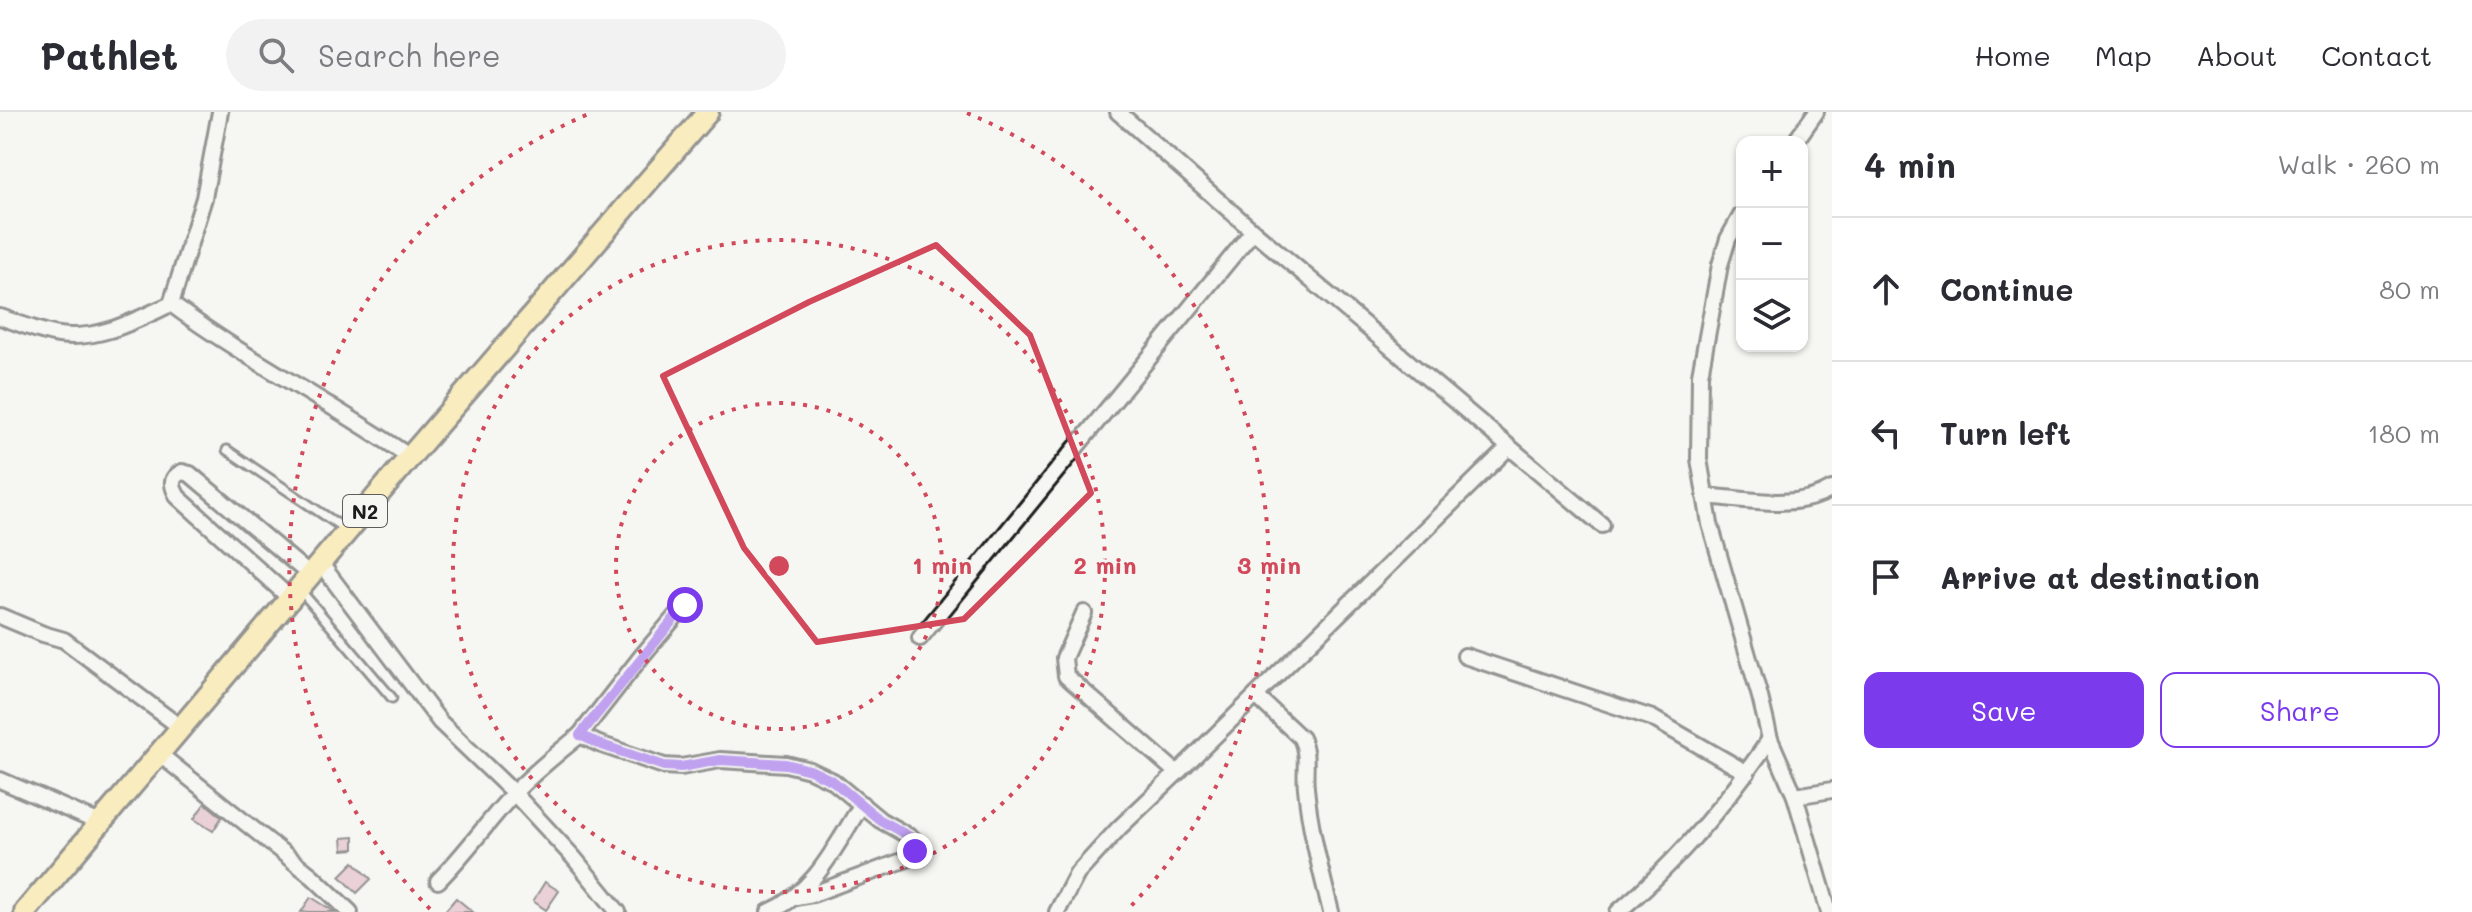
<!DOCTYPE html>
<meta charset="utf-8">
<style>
body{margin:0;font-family:Mali,sans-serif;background:#f2f2f3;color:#2b2b33}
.controls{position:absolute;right:24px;top:24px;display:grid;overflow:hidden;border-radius:16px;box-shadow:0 2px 6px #0004}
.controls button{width:72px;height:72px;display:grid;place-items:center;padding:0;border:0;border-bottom:2px solid #e1e1e2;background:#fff;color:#2b2b33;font:40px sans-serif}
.stop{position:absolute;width:24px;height:24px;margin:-18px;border:6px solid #7c3aed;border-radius:50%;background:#fff}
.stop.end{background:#7c3aed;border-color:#fff;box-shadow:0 2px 8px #0008}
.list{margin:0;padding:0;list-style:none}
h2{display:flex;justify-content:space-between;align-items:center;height:104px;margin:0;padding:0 32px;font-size:34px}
h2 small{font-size:26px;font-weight:400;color:#7c7c81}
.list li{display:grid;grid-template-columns:52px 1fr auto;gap:24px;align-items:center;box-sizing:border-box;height:144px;padding:0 32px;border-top:2px solid #e1e1e2}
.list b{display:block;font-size:30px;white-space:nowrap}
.list em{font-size:26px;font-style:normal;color:#7c7c81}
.actions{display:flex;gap:16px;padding:24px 32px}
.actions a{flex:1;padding:18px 0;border:2px solid #7c3aed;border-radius:16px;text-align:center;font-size:28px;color:#7c3aed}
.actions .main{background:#7c3aed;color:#fff}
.icon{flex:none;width:44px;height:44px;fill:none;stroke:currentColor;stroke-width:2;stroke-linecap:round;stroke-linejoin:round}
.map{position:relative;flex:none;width:1832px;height:800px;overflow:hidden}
header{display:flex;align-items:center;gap:48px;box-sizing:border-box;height:112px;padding:0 40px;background:#fff;border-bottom:2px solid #e1e1e2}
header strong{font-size:38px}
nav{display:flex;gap:44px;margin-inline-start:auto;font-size:28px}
.search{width:560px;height:72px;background:#f2f2f3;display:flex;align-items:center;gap:20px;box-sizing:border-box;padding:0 28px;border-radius:44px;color:#7c7c81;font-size:30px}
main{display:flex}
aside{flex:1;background:#fff}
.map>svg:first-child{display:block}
.building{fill:#dca4b5;stroke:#1c1c1c;stroke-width:2}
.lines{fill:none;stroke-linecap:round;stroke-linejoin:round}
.service-casing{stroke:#1c1c1c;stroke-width:13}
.minor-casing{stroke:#1c1c1c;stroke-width:20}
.primary-casing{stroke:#1c1c1c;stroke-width:26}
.service{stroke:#f6f6f2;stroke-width:7}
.minor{stroke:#f6f6f2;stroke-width:14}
.primary{stroke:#fde080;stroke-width:20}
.route{stroke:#7c3aed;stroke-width:10}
.marked{fill:none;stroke:#d1495b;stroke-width:6;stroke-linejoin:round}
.ring{fill:none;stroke:#d1495b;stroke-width:4;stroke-dasharray:4 8}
.labels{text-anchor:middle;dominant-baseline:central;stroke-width:6;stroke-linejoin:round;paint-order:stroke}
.shield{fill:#f6f6f2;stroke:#5d5d5c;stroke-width:2}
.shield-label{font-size:20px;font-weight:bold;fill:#1c1c1c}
.centre{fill:#d1495b;stroke:#f6f6f2;stroke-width:4}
.ring-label{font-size:24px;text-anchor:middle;font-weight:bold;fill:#d1495b;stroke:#f6f6f2;stroke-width:6;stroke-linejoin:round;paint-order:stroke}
</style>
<header>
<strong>Pathlet</strong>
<div class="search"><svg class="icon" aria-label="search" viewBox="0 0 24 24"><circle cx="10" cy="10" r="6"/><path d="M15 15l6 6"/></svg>Search here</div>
<nav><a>Home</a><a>Map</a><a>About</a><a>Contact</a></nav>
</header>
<main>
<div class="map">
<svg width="1832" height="800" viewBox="0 0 1832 800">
<rect width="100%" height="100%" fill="#f6f6f2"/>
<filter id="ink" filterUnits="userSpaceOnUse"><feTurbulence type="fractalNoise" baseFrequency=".0125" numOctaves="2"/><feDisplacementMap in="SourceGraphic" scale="16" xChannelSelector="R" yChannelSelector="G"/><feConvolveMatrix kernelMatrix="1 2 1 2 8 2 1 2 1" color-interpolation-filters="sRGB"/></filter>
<g filter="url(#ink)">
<!-- building -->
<g class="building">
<path d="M 205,691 L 222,705 L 213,719 L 194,707 Z"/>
<path d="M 354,725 L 354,737 L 343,738 L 342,726 Z"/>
<path d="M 354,750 L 371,767 L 357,781 L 340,764 Z"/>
<path d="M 545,770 L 559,779 L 546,798 L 533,789 Z"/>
<path d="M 311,785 L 335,800 L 301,800 Z"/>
<path d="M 456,786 L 473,800 L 444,800 Z"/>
</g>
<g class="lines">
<!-- service casing -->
<g class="service-casing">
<g id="service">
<path d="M 227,338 L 345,417"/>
<path d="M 301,479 L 392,586"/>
</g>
</g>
<!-- minor casing -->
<g class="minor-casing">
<g id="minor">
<path d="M 1118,0 L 1253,119 L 1602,413"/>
<path d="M 1795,30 L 1816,0"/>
<path d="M 1742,102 L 1728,127 L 1720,153 L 1700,263 L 1699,347 L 1710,412 L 1760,585 L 1770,627 L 1795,684 L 1829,800"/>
<path d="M 171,192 C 247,248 332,291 410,345"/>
<path d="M 0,205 C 19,211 39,220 59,223 C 99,229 136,208 171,192 L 204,86 L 220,0"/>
<path d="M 1705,384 C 1746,387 1795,399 1832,377"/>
<path d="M 321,452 L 440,610 L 514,681 L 574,746 L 618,800"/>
<path d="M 291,487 L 178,385 C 172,375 169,366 182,360 L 190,362 L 311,464"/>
<path d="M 1084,501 L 1064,546 L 1066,564 L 1177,661"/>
<path d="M 0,504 L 43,522 L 64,528 L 180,615"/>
<path d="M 920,526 L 1253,119"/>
<path d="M 1465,544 L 1652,606 L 1747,661"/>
<path d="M 1256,584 L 1301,626 C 1309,642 1304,659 1306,676 C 1310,718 1321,759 1331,800"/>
<path d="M 580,623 L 641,545 L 685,493"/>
<path d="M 158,641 L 312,764 L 350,800"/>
<path d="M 0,668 L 100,711"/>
<path d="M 1795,684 L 1832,678"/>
<path d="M 438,769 C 466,741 488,709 515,680 C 535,659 558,641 580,623 L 599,632 L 664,654 L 681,655 L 720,648 L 786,652 L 810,658 L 833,669 L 880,708 L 912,726 L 916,730 L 915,739 L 907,747 L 813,782 L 796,785"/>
<path d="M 769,800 C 815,780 836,733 862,692"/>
<path d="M 1057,800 L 1077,762 L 1119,716 L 1177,661 L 1509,335"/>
<path d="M 1618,800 C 1676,751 1727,690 1770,627"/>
</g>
</g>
<!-- primary casing -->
<g class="primary-casing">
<path id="primary" d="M 25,800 L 410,345 L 708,0"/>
</g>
<!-- service -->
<use href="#service" class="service"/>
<!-- minor -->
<use href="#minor" class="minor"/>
<!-- primary -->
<use href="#primary" class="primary"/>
</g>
</g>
<g class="lines" filter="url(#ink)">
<!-- route -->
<path class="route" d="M 685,493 L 580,623 L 599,632 L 664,654 L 681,655 L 720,648 L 786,652 L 810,658 L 833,669 L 880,708 L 912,726 L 916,730 L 915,739"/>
</g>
<!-- marked area -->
<path d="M0 0H1832V800H0ZM 936,133 L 1030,223 L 1091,381 L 964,507 L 817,530 L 744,436 L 663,264 L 809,190 Z" fill="#f6f6f2" fill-opacity=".55" fill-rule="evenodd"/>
<path class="marked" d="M 936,133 L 1030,223 L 1091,381 L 964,507 L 817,530 L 744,436 L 663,264 L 809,190 Z"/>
<!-- distance rings -->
<g class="ring">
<circle cx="779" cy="454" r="163"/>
<circle cx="779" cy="454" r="326"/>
<path d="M430 797A490 490 0 0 1 591 1M967 1A490 490 0 0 1 1128 797"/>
</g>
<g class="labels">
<!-- shield labels -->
<rect class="shield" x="343" y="383" width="44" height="32" rx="6"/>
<g class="shield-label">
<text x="365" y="399">N2</text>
</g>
</g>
<circle cx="779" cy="454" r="12" class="centre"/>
<g class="ring-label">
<text x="942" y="462">1 min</text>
<text x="1105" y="462">2 min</text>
<text x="1269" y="462">3 min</text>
</g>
</svg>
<div class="controls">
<button>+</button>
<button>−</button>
<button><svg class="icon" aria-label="layers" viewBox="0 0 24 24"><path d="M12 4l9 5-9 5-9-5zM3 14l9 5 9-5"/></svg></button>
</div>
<div class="stop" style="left:685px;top:493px"></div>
<div class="stop end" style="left:915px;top:739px"></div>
</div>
<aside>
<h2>4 min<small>Walk · 260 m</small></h2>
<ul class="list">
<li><svg class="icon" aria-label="ahead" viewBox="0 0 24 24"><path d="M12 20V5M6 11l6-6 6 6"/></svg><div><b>Continue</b></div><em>80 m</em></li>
<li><svg class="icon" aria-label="left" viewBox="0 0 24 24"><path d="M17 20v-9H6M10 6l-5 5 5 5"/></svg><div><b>Turn left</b></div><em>180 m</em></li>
<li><svg class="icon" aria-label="arrive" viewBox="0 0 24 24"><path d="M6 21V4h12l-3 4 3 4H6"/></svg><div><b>Arrive at destination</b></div></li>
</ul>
<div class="actions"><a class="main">Save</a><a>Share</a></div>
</aside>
</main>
